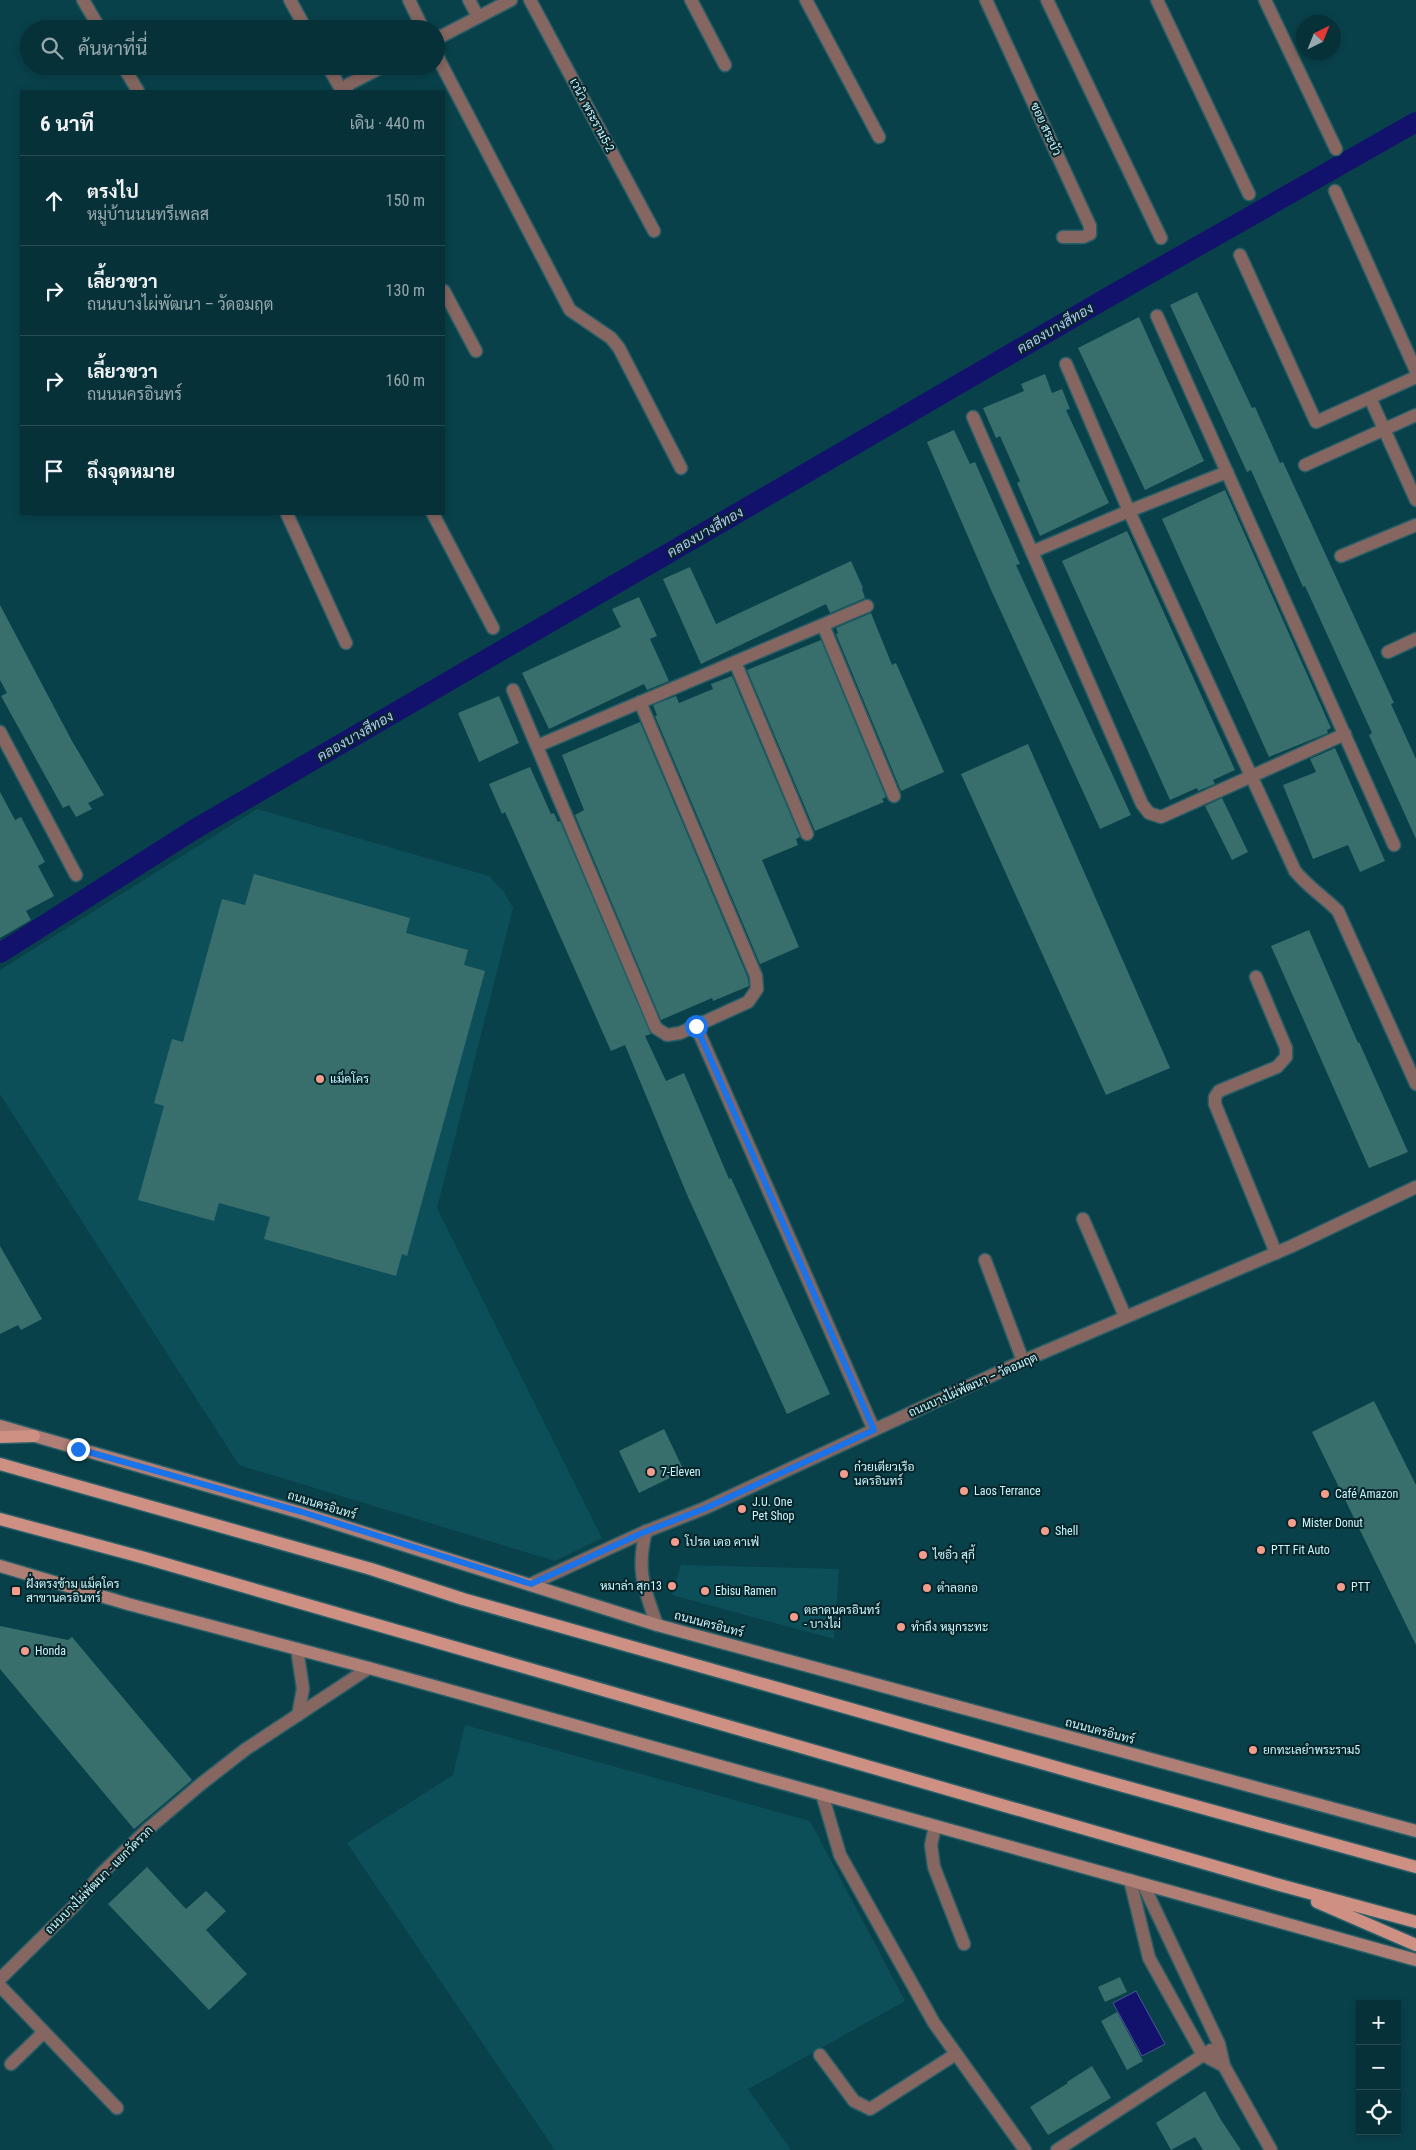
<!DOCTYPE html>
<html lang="th">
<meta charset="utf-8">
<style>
body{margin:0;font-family:"Roboto Condensed",Sarabun,sans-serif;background:#103940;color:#f1f3f6}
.controls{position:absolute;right:15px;bottom:15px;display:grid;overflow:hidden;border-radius:0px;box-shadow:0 2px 8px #0003}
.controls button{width:45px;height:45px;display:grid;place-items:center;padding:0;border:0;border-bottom:1px solid #284c53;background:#073138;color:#f1f3f6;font:25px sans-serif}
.compass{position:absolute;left:1296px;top:15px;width:45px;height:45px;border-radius:50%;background:#073138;box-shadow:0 2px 8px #0003;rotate:43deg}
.stop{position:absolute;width:15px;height:15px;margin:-11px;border:4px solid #1a73e8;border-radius:50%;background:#fff}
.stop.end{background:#1a73e8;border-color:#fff;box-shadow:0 1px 5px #0008}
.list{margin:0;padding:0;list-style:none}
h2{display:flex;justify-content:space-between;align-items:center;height:65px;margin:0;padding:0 20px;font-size:21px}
h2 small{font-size:16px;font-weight:400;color:#98a9ae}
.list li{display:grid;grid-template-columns:32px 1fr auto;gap:15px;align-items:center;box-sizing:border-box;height:90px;padding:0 20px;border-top:1px solid #284c53}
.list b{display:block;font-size:19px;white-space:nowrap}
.list p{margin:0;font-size:16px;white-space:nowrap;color:#98a9ae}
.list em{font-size:16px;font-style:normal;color:#98a9ae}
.icon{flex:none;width:28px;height:28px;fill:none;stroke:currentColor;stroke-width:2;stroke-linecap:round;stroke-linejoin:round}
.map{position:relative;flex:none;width:1416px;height:2150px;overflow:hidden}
.search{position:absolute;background:#073138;box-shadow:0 2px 8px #0003;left:20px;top:20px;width:425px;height:55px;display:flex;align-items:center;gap:12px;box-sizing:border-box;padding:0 18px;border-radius:28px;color:#98a9ae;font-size:19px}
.panel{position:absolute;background:#073138;box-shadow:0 2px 8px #0003;left:20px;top:90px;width:425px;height:425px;border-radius:0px}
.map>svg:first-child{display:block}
.built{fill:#0d4f59}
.water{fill:#12126c;stroke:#495698}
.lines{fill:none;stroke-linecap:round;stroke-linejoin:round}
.canal{stroke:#12126c;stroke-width:20}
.building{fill:#386f6c}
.minor-casing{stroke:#285e67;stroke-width:15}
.tertiary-casing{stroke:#285e67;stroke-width:15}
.secondary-casing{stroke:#285e67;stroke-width:15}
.primary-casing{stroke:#285e67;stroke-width:15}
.minor{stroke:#856660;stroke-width:12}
.tertiary{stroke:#856660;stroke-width:12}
.secondary{stroke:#af7e74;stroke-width:12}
.primary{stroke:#cf9084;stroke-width:12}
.route{stroke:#1a73e8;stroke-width:6}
.poi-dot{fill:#f49d8d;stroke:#06252a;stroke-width:2}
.labels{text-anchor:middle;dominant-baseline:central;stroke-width:4;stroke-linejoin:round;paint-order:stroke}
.street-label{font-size:12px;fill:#caf6fe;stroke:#06252a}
.poi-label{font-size:12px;fill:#caf6fe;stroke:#06252a;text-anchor:start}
.water-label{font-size:14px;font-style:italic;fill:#b5c5f5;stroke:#06252a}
</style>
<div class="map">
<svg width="1416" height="2150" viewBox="0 0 1416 2150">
<rect width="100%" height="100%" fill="#09414a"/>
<!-- built -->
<g class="built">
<path d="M 257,809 L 489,876 L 504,892 L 513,908 L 437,1208 L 602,1538 L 555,1561 L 239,1465 L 0,1094 L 0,970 Z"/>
<path d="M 681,1565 L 839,1569 L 834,1639 L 672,1595 Z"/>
<path d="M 465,1725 L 810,1821 L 905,2001 L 748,2089 L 791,2150 L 555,2150 L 347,1843 L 453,1775 Z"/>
</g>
<!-- water -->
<path class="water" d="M 1136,1991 L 1165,2044 L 1142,2056 L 1113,2003 Z"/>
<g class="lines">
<!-- canal -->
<path class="canal" d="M 0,953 L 195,829 L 1105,299 L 1416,122"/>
</g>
<!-- building -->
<g class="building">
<path d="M 1197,292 L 1252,408 L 1255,407 L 1280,463 L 1283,462 L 1394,703 L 1391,704 L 1416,759 L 1416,839 L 1369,735 L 1372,733 L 1305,586 L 1303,587 L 1251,470 L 1247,472 L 1170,305 Z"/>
<path d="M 1139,317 L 1204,461 L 1145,490 L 1078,348 Z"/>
<path d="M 1045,374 L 1052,393 L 1062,389 L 1070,409 L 1066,410 L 1109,503 L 1040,536 L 1017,483 L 1020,481 L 1000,436 L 996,438 L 983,408 L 1024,391 L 1021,384 Z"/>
<path d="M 954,430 L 970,464 L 975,462 L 1020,564 L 1016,565 L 1131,815 L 1100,829 L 992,592 L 927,442 Z"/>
<path d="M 1225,490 L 1331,728 L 1327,730 L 1328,733 L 1269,757 L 1162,519 Z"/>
<path d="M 1127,531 L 1235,770 L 1213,780 L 1215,784 L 1198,791 L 1197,788 L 1170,800 L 1062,561 Z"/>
<path d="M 851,561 L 863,588 L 862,589 L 865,598 L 830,613 L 826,604 L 701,664 L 663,579 L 690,567 L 716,624 Z"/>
<path d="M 639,597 L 657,636 L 650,639 L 669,681 L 647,690 L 644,684 L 549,729 L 522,673 L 621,627 L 612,609 Z"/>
<path d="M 0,605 L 72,741 L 104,795 L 88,803 L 92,809 L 76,817 L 69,805 L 63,808 L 1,696 L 7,693 L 0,680 Z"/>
<path d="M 871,613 L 892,665 L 896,663 L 944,772 L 901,791 L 836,634 L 838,633 L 836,628 Z"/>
<path d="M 821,640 L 886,797 L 882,799 L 884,802 L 815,831 L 747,670 Z"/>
<path d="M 732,676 L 800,837 L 796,839 L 798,845 L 762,860 L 799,947 L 760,964 L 655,716 L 657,715 L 653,705 L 676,696 L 679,703 L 713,689 L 711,684 Z"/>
<path d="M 499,696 L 519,743 L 479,762 L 458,713 Z"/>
<path d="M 640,722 L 748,978 L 749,986 L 713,1001 L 712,998 L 661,1020 L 575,815 L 584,810 L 562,755 Z"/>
<path d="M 1028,744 L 1170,1068 L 1106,1095 L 961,774 Z"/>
<path d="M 1335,748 L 1385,861 L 1360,872 L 1348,845 L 1313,859 L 1283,785 L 1316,772 L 1310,759 Z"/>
<path d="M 530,767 L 551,814 L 554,813 L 558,822 L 560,821 L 651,1034 L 645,1036 L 666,1081 L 684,1073 L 729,1179 L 731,1178 L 830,1394 L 787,1414 L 688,1197 L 625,1045 L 611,1051 L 505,812 L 502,814 L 489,784 Z"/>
<path d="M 0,792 L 15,820 L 21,817 L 45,862 L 38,866 L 54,896 L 26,911 L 31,920 L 0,938 Z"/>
<path d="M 1222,798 L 1248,852 L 1232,860 L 1205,806 Z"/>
<path d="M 254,874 L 410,918 L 406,933 L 468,950 L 464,965 L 485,971 L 407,1256 L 402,1254 L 396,1276 L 264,1239 L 270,1217 L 219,1203 L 214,1221 L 138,1200 L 164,1106 L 154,1103 L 172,1039 L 183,1042 L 222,899 L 245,905 Z"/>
<path d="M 1309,930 L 1358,1043 L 1359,1042 L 1408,1152 L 1369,1168 L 1271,946 Z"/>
<path d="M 0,1246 L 42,1319 L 21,1330 L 18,1325 L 0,1334 Z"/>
<path d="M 1374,1401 L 1416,1485 L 1416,1645 L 1312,1432 Z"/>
<path d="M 664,1429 L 684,1471 L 639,1493 L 619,1451 Z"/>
<path d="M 0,1626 L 68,1640 L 72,1637 L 192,1780 L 134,1829 L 0,1669 Z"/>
<path d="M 147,1867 L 186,1909 L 206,1891 L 226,1911 L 206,1930 L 247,1974 L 209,2010 L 108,1904 Z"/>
<path d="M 1120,1977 L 1127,1992 L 1105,2002 L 1098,1987 Z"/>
<path d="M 1117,2012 L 1143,2061 L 1127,2070 L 1101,2021 Z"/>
<path d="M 1092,2066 L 1111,2098 L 1048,2135 L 1030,2107 L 1068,2083 L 1067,2082 Z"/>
<path d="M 1205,2091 L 1221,2120 L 1241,2150 L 1203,2150 L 1195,2137 L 1171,2150 L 1156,2123 Z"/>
</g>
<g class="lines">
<!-- minor casing -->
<g class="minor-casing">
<g id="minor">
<path d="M 83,0 L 100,29"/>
<path d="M 290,0 L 306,29"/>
<path d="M 409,0 L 423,29"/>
<path d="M 469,0 L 478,17"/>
<path d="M 530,0 L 654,231"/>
<path d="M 691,0 L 725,65"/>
<path d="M 806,0 L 879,137"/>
<path d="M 986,0 L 1090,226 L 1090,234 L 1083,237 L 1063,237"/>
<path d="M 1047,0 L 1161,238"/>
<path d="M 1157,0 L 1249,194"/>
<path d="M 1265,0 L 1336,149"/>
<path d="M 436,39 L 511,0"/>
<path d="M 436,54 L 570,310 L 611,338 L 619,348 L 681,468"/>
<path d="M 123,66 L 138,91"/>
<path d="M 328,66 L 342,91"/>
<path d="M 345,91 L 349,84 L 384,66"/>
<path d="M 1335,191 L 1416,371"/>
<path d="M 1240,255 L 1316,422 L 1416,377"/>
<path d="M 444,291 L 476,351"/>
<path d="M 1157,316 L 1394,845"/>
<path d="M 1066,364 L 1129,511 L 1295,871 C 1308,887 1324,897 1338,911 L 1416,1084"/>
<path d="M 1370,398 L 1416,500"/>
<path d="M 973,417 L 1142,804 L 1149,813 L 1161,817 L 1345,734"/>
<path d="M 1305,465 L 1416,415"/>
<path d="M 287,514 L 346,643"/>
<path d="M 433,514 L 493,628"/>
<path d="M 1032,552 L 1129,511 L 1227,472"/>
<path d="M 1341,556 L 1416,525"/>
<path d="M 823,625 L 894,796"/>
<path d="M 1388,652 L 1416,639"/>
<path d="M 735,662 L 807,834"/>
<path d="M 513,690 L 656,1028 L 667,1035 L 680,1033 L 748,1002 L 757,989 L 756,976 L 640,702"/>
<path d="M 0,732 L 76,875"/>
<path d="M 537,746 L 867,606"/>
<path d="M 1256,977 L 1286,1048 L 1286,1057 L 1277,1067 L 1219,1091 L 1215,1097 L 1215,1104 L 1276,1253"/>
<path d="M 696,1026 L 874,1430"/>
<path d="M 1083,1219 L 1125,1316"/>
<path d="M 985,1260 L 1023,1361"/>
<path d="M 646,1531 C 636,1570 644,1588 657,1625"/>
<path d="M 531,1584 L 642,1533 L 705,1508 L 1023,1361 L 1292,1246 L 1416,1187"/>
<path d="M 822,1794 L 840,1855 L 934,2023 L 1025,2150"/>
<path d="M 935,1826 L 931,1845 L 934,1867 L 964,1944"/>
<path d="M 1130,1880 L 1149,1958 L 1203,2055 L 1224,2066 L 1271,2150"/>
<path d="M 1143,1884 L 1219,2044 L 1224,2066"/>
<path d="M 0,1986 L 117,2108"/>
<path d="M 820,2055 L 854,2101 L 870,2109 L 956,2054"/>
<path d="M 11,2064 L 44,2032"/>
<path d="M 1057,2150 L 1211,2050"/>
</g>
</g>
<!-- tertiary casing -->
<g class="tertiary-casing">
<g id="tertiary">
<path d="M 297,1649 L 303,1689 L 298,1715"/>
<path d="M 0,1979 L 76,1904 L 102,1873 L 148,1829 L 201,1784 L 246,1749 L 369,1668"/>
</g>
</g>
<!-- secondary casing -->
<g class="secondary-casing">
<g id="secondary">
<path d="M 0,1426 L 302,1513 L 657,1625 L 1416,1831"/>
<path d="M 0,1566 L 128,1604 L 369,1668 L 1416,1960"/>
</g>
</g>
<!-- primary casing -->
<g class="primary-casing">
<g id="primary">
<path d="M 0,1437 L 34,1436"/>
<path d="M 0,1464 L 371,1569 L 463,1599 L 1087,1776 L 1416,1867"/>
<path d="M 0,1519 L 145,1558 L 1276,1884 L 1416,1922"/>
<path d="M 1317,1902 L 1416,1945"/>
</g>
</g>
<!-- minor -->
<use href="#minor" class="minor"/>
<!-- tertiary -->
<use href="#tertiary" class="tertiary"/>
<!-- secondary -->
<use href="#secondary" class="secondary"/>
<!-- primary -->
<use href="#primary" class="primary"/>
</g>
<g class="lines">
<!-- route -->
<path class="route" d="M 78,1449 L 302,1512 L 531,1584 L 642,1533 L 706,1508 L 874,1430 L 696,1026"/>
</g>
<!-- markers -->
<g class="poi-dot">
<circle cx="320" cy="1079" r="5"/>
<circle cx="651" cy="1472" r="5"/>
<circle cx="844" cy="1474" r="5"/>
<circle cx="964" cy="1491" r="5"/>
<circle cx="1325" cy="1494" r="5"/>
<circle cx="742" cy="1509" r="5"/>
<circle cx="1292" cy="1523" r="5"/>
<circle cx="1045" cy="1531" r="5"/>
<circle cx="675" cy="1542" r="5"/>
<circle cx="1261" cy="1550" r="5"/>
<circle cx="923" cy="1555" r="5"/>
<circle cx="672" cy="1586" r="5"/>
<circle cx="1341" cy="1587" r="5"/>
<circle cx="927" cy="1588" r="5"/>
<rect x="11" y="1586" width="10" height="10" rx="2.5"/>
<circle cx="705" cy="1591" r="5"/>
<circle cx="794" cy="1617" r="5"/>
<circle cx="901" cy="1627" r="5"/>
<circle cx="25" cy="1651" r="5"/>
<circle cx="1253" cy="1750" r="5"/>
</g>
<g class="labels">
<!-- street labels -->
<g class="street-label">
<text transform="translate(592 115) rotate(62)">เวนิว พระราม5-2</text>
<text transform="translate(1046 129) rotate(65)">ซอย สระบัว</text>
<text transform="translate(973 1385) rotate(-24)">ถนนบางไผ่พัฒนา – วัดอมฤต</text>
<text transform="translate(322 1505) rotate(17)">ถนนนครอินทร์</text>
<text transform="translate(709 1624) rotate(15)">ถนนนครอินทร์</text>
<text transform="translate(1100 1731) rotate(15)">ถนนนครอินทร์</text>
<text transform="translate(99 1880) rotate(-45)">ถนนบางไผ่พัฒนา - แยกวัดรวก</text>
</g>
<!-- poi labels -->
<g class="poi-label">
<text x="330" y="1079">แม็คโคร</text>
<text x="854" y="1467">ก๋วยเตียวเรือ<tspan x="854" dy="14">นครอินทร์</tspan></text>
<text x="661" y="1472">7-Eleven</text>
<text x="974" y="1491">Laos Terrance</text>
<text x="1335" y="1494">Café Amazon</text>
<text x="752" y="1502">J.U. One<tspan x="752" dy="14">Pet Shop</tspan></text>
<text x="1302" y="1523">Mister Donut</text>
<text x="1055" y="1531">Shell</text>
<text x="685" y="1542">โปรด เดอ คาเฟ่</text>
<text x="1271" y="1550">PTT Fit Auto</text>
<text x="933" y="1555">ไซอิ๋ว สุกี้</text>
<text x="26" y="1584">ฝั่งตรงข้าม แม็คโคร<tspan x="26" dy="14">สาขานครอินทร์</tspan></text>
<text x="662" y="1586" text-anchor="end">หมาล่า สุก13</text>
<text x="1351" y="1587">PTT</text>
<text x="937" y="1588">ตำลอกอ</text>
<text x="715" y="1591">Ebisu Ramen</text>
<text x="804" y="1610">ตลาดนครอินทร์<tspan x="804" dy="14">- บางไผ่</tspan></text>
<text x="911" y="1627">ทำถึง หมูกระทะ</text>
<text x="35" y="1651">Honda</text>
<text x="1263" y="1750">ยกทะเลยำพระราม5</text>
</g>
<!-- water labels -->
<g class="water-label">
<text transform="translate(1055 328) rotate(-30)">คลองบางสีทอง</text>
<text transform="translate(705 532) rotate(-30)">คลองบางสีทอง</text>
<text transform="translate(355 736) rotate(-30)">คลองบางสีทอง</text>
</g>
</g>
</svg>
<div class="controls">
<button>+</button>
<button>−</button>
<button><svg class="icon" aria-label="locate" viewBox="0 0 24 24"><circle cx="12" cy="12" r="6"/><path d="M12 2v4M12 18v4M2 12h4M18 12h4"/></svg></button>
</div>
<svg class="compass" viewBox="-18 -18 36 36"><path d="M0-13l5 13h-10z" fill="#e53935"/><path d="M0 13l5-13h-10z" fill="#98a9ae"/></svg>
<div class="stop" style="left:696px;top:1026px"></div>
<div class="stop end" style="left:78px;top:1449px"></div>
<div class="search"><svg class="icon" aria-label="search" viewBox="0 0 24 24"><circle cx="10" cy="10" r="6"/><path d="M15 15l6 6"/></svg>ค้นหาที่นี่</div>
<section class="panel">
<h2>6 นาที<small>เดิน · 440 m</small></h2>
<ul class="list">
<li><svg class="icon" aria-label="ahead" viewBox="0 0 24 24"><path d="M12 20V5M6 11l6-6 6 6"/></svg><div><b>ตรงไป</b><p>หมู่บ้านนนทรีเพลส</p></div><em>150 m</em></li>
<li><svg class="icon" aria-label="right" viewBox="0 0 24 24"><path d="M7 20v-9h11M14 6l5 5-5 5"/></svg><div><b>เลี้ยวขวา</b><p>ถนนบางไผ่พัฒนา – วัดอมฤต</p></div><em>130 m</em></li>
<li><svg class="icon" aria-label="right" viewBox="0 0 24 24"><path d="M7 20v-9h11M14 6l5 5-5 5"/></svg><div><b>เลี้ยวขวา</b><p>ถนนนครอินทร์</p></div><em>160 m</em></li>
<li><svg class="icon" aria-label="arrive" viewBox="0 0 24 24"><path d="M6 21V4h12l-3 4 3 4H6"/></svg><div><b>ถึงจุดหมาย</b></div></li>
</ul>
</section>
</div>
